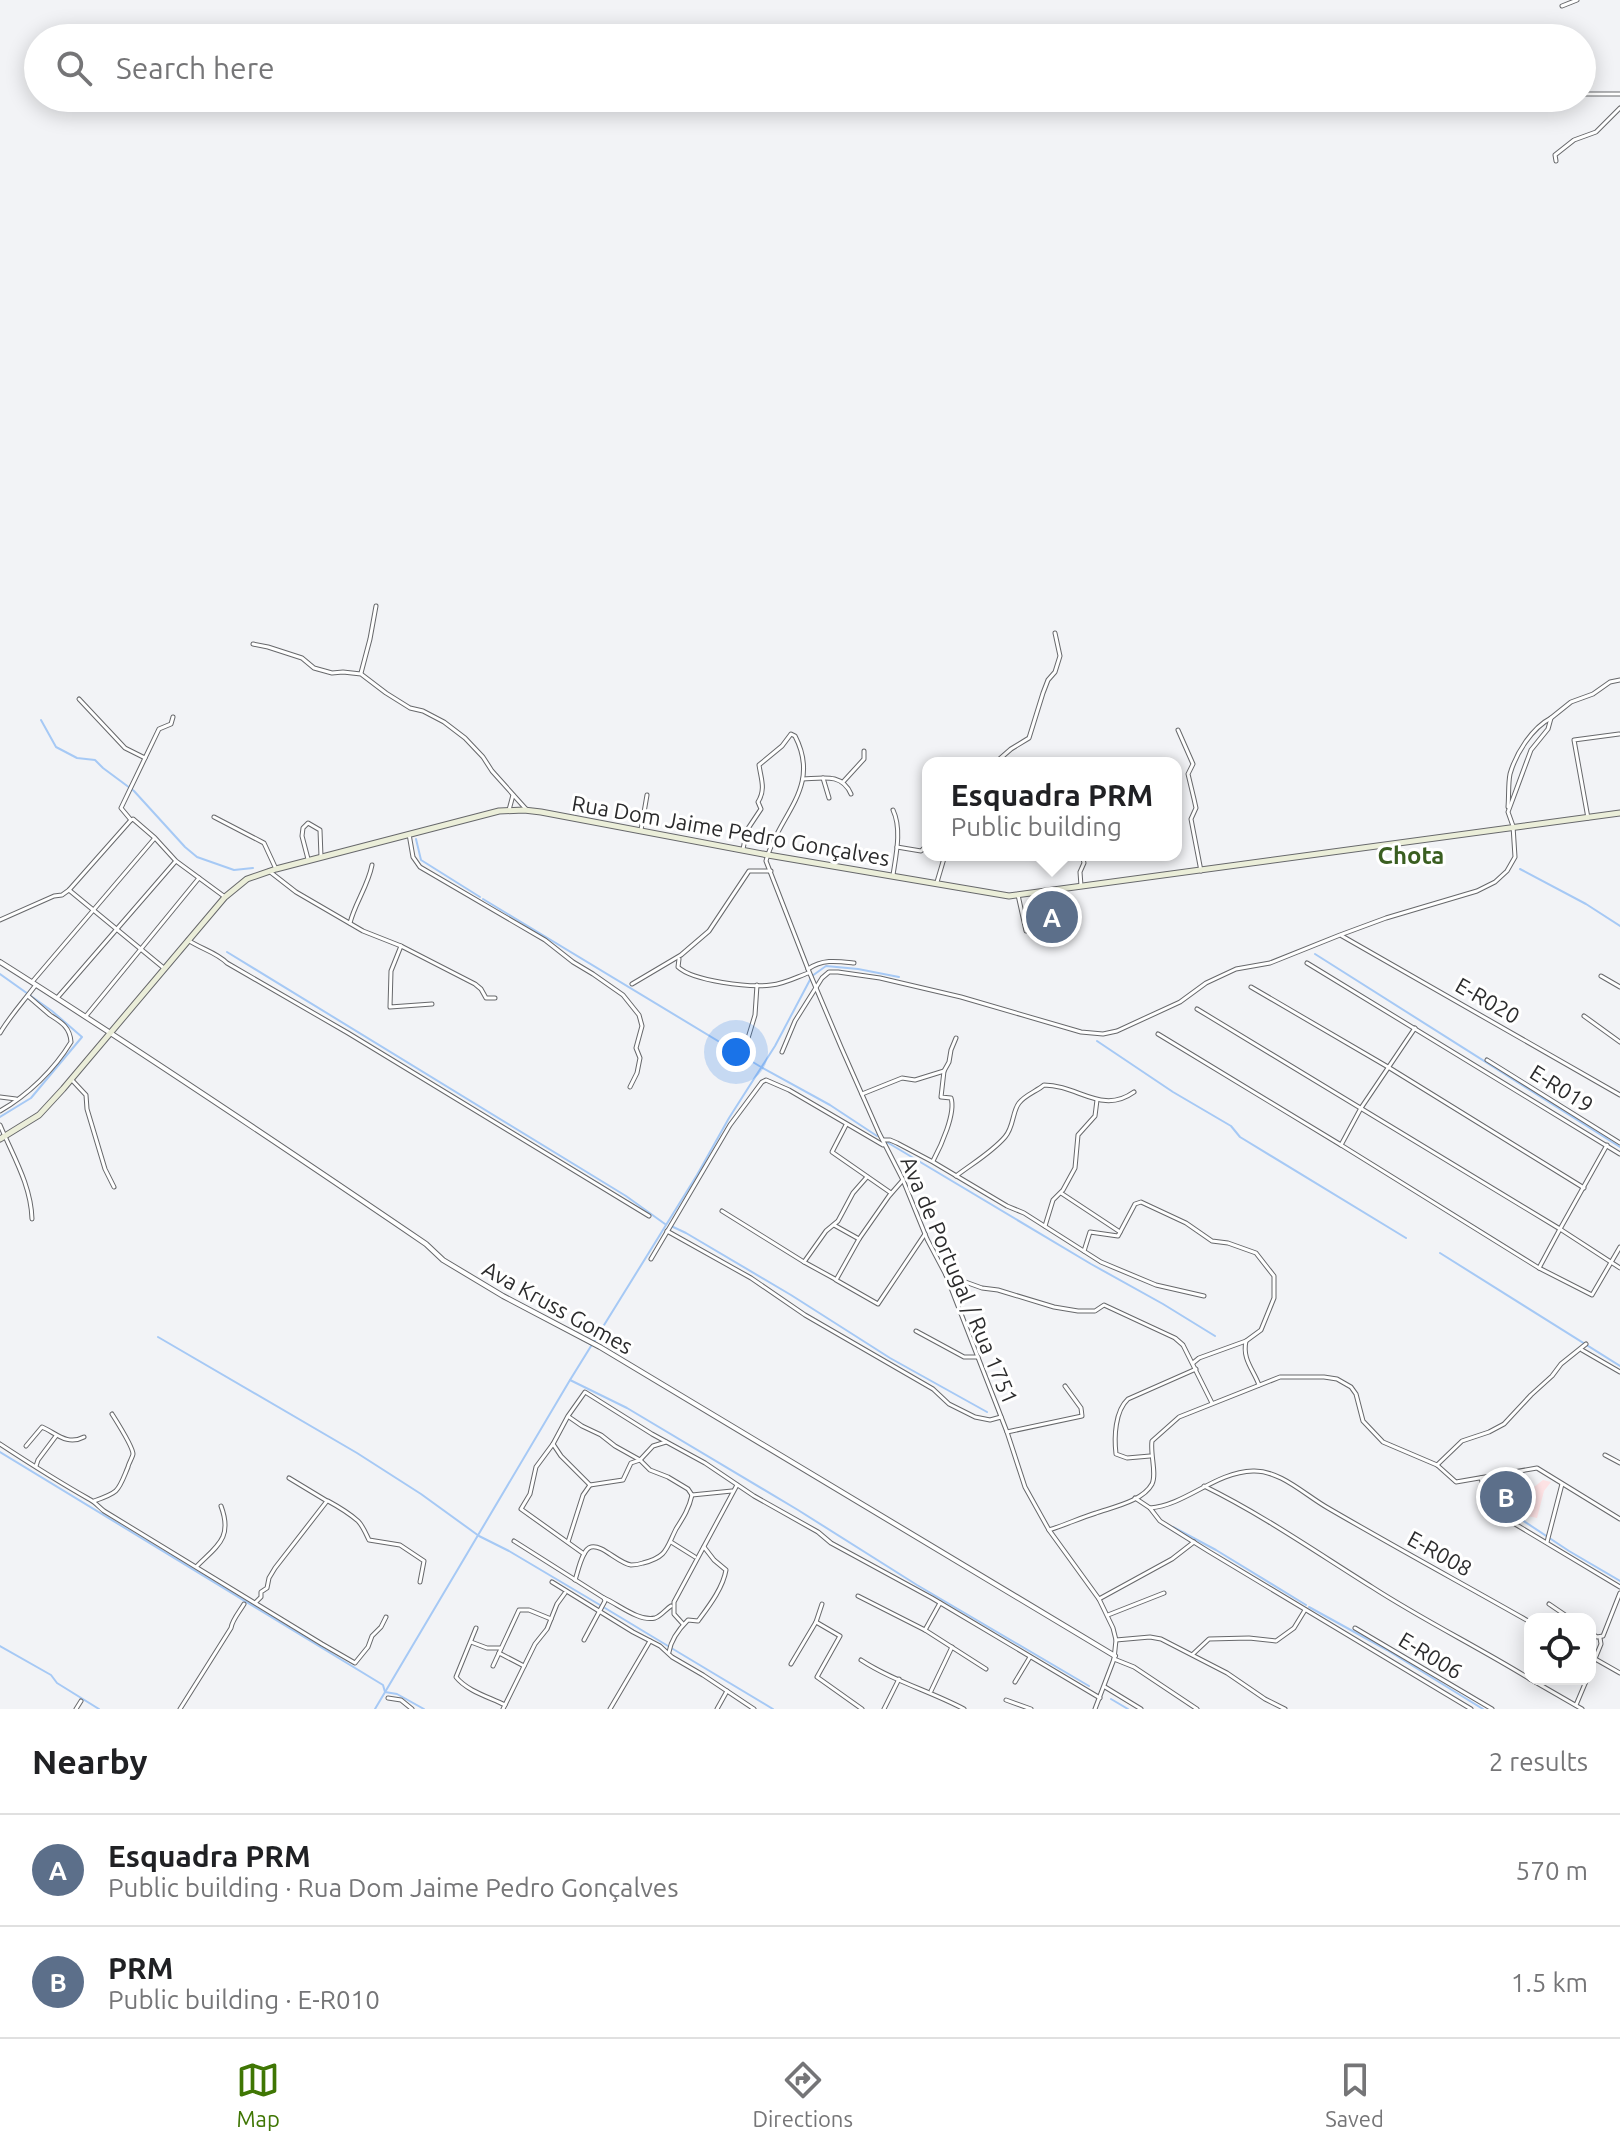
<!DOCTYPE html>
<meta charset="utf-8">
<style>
body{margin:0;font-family:Ubuntu,sans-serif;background:#f6f6f6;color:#202124}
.controls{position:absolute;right:24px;bottom:24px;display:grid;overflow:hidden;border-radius:16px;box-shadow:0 4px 20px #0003}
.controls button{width:72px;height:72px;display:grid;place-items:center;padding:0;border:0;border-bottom:2px solid #e0e0e0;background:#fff;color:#202124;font:40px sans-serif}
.you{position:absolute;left:736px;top:1052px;width:28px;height:28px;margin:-20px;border:6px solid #fff;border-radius:50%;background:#1a73e8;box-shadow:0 0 0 12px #1a73e833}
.badge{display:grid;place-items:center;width:52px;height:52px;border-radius:50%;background:#3f7604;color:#fff;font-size:26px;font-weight:700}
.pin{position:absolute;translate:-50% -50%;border:4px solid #fff;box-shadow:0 2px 8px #0006}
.popup{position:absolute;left:922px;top:757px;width:260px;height:104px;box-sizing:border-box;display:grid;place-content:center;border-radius:16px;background:#fff;filter:drop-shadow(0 2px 6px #0005);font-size:26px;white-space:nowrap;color:#757577}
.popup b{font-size:30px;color:#202124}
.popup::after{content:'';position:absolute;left:50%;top:100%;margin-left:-16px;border:16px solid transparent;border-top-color:#fff}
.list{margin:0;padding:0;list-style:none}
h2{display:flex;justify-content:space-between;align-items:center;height:104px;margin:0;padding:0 32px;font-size:34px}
h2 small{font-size:26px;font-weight:400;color:#757577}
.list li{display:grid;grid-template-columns:52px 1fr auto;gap:24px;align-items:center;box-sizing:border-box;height:112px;padding:0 32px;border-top:2px solid #e0e0e0}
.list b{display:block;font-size:30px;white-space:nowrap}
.list p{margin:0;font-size:26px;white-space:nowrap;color:#757577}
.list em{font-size:26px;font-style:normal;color:#757577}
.icon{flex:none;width:44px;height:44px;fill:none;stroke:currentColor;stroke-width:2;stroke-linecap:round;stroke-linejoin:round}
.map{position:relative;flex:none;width:1620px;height:1709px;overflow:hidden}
.search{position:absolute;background:#fff;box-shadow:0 4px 20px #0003;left:24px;right:24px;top:24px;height:88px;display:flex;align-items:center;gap:20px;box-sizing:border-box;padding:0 28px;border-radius:44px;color:#757577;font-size:30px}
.sheet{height:328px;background:#fff}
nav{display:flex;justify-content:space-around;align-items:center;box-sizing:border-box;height:112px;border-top:2px solid #e0e0e0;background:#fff;font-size:22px;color:#757577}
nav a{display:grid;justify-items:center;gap:4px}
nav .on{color:#3f7604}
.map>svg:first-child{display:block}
.medical{fill:#fde2e4}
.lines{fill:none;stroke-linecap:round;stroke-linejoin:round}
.stream{stroke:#a6c9f5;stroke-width:2}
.minor-casing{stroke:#67686b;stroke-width:5}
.tertiary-casing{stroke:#67686b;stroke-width:6}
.secondary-casing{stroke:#67686b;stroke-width:7}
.minor{stroke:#fff;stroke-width:3}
.tertiary{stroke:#fff;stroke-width:4}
.secondary{stroke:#ebeed9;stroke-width:5}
.labels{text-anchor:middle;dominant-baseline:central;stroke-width:6;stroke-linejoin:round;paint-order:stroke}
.street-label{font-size:22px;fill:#2b2b2c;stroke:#fff}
.neighbourhood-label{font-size:24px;font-weight:bold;fill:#3a5e20;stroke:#fff}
</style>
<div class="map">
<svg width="1620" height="1709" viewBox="0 0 1620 1709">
<rect width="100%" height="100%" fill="#f2f3f6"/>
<!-- medical -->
<path class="medical" d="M 1543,1480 L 1551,1482 L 1544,1491 L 1537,1518 L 1523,1515 L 1528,1498 L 1534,1487 Z"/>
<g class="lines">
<!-- stream -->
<g class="stream">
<path d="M 41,720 L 56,747 L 77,758 L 95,760 L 103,768 L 134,791 L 185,847 L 197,857 L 234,870 L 253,868"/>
<path d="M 416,839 L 421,860 L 480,897"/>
<path d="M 1520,869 L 1586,904 L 1620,926"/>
<path d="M 483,899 L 761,1067 L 830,1105 L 877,1136"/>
<path d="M 227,952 L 626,1196 L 665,1224"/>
<path d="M 1315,954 L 1620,1147"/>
<path d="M 0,974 L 52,1011 L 82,1037 L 31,1098 L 0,1117"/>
<path d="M 1097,1041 L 1173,1092 L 1231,1126 L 1240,1137 L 1406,1238"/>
<path d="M 885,1141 L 1091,1264 L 1163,1304 L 1215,1336"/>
<path d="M 671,1226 L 686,1233 L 791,1295 L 890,1358 L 987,1412"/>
<path d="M 1440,1253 L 1620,1366"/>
<path d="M 158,1337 L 357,1453 L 421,1494 L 479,1536 L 509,1551 L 600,1605"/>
<path d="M 570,1380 L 627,1408 L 798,1510 L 917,1585 L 1089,1686"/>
<path d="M 0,1452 L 383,1685 L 385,1692 L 397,1694 L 424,1709"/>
<path d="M 1504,1508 L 1569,1551 L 1620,1581"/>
<path d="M 1173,1527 L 1216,1550 L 1306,1605"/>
<path d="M 1309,1607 L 1387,1650 L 1483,1709"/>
<path d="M 605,1608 L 668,1646"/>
<path d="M 0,1646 L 51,1675 L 57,1683 L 99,1709"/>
<path d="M 673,1649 L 773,1709"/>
<path d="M 1111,1699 L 1128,1709"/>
<path d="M 375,1709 L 570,1380 L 697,1175 L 729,1118 L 775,1046 L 812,976 L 826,966 L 858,969 L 899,977"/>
</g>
<!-- minor casing -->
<g class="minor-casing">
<g id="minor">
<path d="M 1562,6 L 1577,0"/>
<path d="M 1582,94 L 1620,94"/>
<path d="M 1556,161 L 1555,155 L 1574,140 L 1596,132 L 1620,108"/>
<path d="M 253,644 L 268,647 L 302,658 L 314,668 L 332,673 L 343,672 L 361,674 L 386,693 L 410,708 L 423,711 L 444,722 L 465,738 L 483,757 L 492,771 L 526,809"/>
<path d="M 361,673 L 370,639 L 376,606"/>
<path d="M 79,699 L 125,748 L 145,758"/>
<path d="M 173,717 L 171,724 L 159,729 L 121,808 L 131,820 L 133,819 L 155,838 L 176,861 L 225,897"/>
<path d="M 1178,730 L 1193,764 L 1188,774 L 1194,799 L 1196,808 L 1191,819 L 1201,871"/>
<path d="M 995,763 L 1011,749 L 1029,738 L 1043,693 L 1048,680 L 1055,672 L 1060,656 L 1055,633"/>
<path d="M 823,778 L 829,798"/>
<path d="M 803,779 C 823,778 842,773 851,794"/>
<path d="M 843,782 L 864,759 L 864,751"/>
<path d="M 1508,807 C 1509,796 1508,784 1510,774 C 1516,753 1532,728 1551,718"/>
<path d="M 509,810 L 513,795"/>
<path d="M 893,810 C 902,829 896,855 893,875"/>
<path d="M 214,817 L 264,843 L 276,869"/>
<path d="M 1588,818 L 1574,740 L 1619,734"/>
<path d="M 641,830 L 647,795"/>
<path d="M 409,834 L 413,857 L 420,867 L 545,940 L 573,962 L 593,974 L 623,995 L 639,1015 L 642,1026 L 636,1048 L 640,1058 L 637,1073 L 630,1087"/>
<path d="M 897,847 L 921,851 L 925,847"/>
<path d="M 743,849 L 747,830 L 761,809 L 758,802 C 766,789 761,779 759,765 L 782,746 L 791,734 L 795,736 C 822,788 778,815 766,861 L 808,969 L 841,1047 L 879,1133 L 903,1180 L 927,1239 L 946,1275 L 1007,1432 L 1025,1487 L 1049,1530 L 1099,1599 L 1113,1628 L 1116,1640 L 1114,1659 L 1095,1709"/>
<path d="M 308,859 L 302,836 L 303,828 L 308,823 L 320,830 L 321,857"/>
<path d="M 269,871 L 296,892 L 363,931 L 401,946 L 475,984 L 481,989 L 486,998 L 495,998"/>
<path d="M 937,882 L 945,855"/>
<path d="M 1081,886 L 1080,872 L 1084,863 L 1082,855"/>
<path d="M 69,890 L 165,969"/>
<path d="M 1018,895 L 1026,931"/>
<path d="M 0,920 L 54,896 L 62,895 L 69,890 L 131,820"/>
<path d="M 350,923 C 355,903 368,886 372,865"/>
<path d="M 1342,936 L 1620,1095"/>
<path d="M 188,940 C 201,949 216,952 227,963 L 348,1033 L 649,1216"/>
<path d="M 401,946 L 391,971 L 390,1007 L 432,1004"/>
<path d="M 679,959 L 678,967 C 693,981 750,988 771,985 C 784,984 797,977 808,973"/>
<path d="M 1307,963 L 1620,1154"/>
<path d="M 808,969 C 823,959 836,961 854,963"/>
<path d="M 1601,976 L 1620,987"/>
<path d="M 32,982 L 154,839"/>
<path d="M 632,984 L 681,955 L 709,931 L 749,871 L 771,871"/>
<path d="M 1251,987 L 1388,1067 L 1584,1188"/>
<path d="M 57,998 L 175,862"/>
<path d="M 1197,1009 L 1560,1229 L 1607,1145"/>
<path d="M 86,1016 L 199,878"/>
<path d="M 1584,1016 L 1620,1042"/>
<path d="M 0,1033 C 10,1016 23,1002 35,986"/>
<path d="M 1158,1034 L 1341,1145 L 1361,1108 L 1415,1028"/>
<path d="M 745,1048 L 755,1015 L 757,985"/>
<path d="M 782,1052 L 795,1021 L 822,978 L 829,972 L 838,972 L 880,978 L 961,997 L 1081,1032 L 1103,1034 L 1117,1031 L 1180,1002 L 1206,983 L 1236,969 L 1270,963 L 1340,935 L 1386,918 L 1477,891 L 1495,882 L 1507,871 L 1515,857 L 1513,826 L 1508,812 L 1531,750 L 1548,729 L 1551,718 L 1571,702 L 1593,694 L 1610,682 L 1620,680"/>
<path d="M 1487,1060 L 1620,1143"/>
<path d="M 71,1079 L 86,1095 L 87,1109 L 105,1169 L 114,1187"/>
<path d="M 862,1094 L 902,1078 L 915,1080 L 944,1071"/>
<path d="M 0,1097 L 16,1099"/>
<path d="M 0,1111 C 28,1095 54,1070 71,1042 C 70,1027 61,1022 50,1015 C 43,1009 35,1002 28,996"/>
<path d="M 0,1125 C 13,1156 31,1185 32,1219"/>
<path d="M 846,1125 L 832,1152 L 891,1193"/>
<path d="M 883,1140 L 890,1140 L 897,1143 L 933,1162 L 1007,1206 L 1024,1213 L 1101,1262 L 1156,1285 L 1204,1296"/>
<path d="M 1341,1145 L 1539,1268 L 1592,1295 L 1620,1247"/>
<path d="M 933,1161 C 941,1146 956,1113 951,1098 L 941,1097 L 944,1071 L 949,1062 L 951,1050 L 956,1038"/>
<path d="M 956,1176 C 973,1163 991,1153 1005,1137 C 1014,1127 1012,1112 1019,1103 C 1025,1095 1037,1091 1044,1085 C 1078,1085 1102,1115 1134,1092"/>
<path d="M 1061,1193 L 1120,1232"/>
<path d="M 722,1211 L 804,1262 L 826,1231 L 838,1221 L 853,1193 L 867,1177"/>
<path d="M 834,1225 L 859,1239 L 889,1196 L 903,1180"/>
<path d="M 1045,1226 L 1053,1200 L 1063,1190 L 1075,1168 L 1078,1135 L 1095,1116 L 1097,1100"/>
<path d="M 667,1231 L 751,1278 L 805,1315 L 933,1389 L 949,1404 L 975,1417 L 990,1420 L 1001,1417"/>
<path d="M 859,1239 L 836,1280 L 878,1304 L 925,1234"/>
<path d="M 1084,1251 L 1090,1232 L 1118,1236 L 1135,1204 L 1141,1202 L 1186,1223 L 1212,1241 L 1228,1243 L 1256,1253 L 1274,1276 L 1274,1298 L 1261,1330 L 1246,1341 L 1199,1358 L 1193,1363"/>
<path d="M 651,1259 L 730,1125 L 762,1082 L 766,1080 L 789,1090 L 883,1145"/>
<path d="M 804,1262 L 835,1279"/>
<path d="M 1539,1268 L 1560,1229 L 1620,1268"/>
<path d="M 946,1275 L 982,1288 L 998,1290 L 1054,1307 L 1078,1311 L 1095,1311 L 1104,1305 L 1175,1338 L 1183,1345 L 1212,1403"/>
<path d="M 916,1331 L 964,1357 L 978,1357"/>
<path d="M 1246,1341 C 1242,1359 1253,1369 1259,1385"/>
<path d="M 1582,1350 L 1620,1372"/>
<path d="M 569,1417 L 582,1426 L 601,1435 L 615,1446 L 640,1460 L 650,1470 L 668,1477 L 688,1489 L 692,1495"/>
<path d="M 1007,1432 L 1082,1416 L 1081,1408 L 1065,1386"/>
<path d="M 0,1444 C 29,1463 59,1482 89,1499 C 95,1502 99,1507 104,1511 L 322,1644 L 355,1663 L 368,1647 L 372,1636 L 381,1627 L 386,1617"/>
<path d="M 553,1444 L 536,1467 L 530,1494 L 521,1509 L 584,1554"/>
<path d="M 26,1446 L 42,1427 C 56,1433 67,1446 84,1437"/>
<path d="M 1605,1455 L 1620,1463"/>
<path d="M 1150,1456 L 1127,1458 L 1116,1454 C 1114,1437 1115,1411 1128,1399 L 1196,1369"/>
<path d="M 1437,1465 L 1462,1441 L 1489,1432 L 1504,1424 L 1531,1395 L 1552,1376 L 1561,1364 L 1586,1344"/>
<path d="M 36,1466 L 38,1460 L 56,1436"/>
<path d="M 1481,1478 L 1489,1506 L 1515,1524 L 1620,1587"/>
<path d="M 590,1485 L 623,1480 L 631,1463 L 640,1460 L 653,1446 L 666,1442"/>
<path d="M 1204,1486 C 1263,1515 1316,1552 1372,1587 C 1423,1620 1478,1647 1530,1679"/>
<path d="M 692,1495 L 732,1491"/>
<path d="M 1135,1498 L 1150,1508 L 1160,1521 L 1208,1551 L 1471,1709"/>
<path d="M 94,1501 C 120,1492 118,1491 128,1467 C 128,1465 133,1456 133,1454 C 133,1447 117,1422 112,1414"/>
<path d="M 328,1501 C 339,1507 349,1513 358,1521 C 363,1526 366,1534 369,1540 L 400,1545 L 424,1561 L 420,1582"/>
<path d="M 1150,1508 C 1186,1505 1215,1472 1253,1471 C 1280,1470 1305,1495 1328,1508 C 1395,1547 1463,1584 1530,1622"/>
<path d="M 1049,1530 C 1065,1525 1080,1518 1096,1513 C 1113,1507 1143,1501 1152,1484 C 1157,1474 1150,1454 1152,1441 L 1179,1417 L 1280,1377 L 1324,1377 L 1337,1379 L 1351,1387 L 1356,1394 L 1363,1421 L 1383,1442 L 1437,1465 L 1456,1482 L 1537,1468 L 1620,1519"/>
<path d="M 514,1541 L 604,1598 L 605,1601 L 584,1640"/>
<path d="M 568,1542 L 583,1495 L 590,1485 L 561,1456 L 553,1444 L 568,1416 L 585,1392 L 652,1434 L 705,1463 L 754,1496 L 818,1532 L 831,1543 L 932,1598 L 1100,1698"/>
<path d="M 671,1542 L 695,1557"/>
<path d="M 1547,1542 L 1562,1484"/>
<path d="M 197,1566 C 217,1546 233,1538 221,1506"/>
<path d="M 575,1580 C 578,1572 582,1549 591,1547 C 602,1544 618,1563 631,1565 C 633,1565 640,1564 643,1563 C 667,1557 666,1549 676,1529 C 683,1518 689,1509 692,1495"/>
<path d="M 552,1582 L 633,1632 L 660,1646 L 672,1657 L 703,1675 L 754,1709"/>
<path d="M 858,1596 L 925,1630 L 986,1669"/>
<path d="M 604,1598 C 618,1604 639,1622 655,1618 C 661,1616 666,1609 671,1606"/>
<path d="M 1099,1599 L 1172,1559 L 1194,1542"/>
<path d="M 256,1602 L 261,1597 L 261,1592 L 267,1588 L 269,1578 L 275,1568 L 327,1501 L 289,1478"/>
<path d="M 1549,1604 L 1571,1619"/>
<path d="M 1108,1615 L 1164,1593"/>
<path d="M 816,1622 L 840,1636 L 817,1677 L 862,1709"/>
<path d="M 683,1624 L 674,1614 L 674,1602 L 737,1485"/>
<path d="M 476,1628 L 456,1677 C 467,1691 489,1697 505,1705"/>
<path d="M 1355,1628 L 1492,1709"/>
<path d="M 925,1630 L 940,1603"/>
<path d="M 1590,1632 L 1597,1637 L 1603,1636 L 1620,1593"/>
<path d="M 1116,1640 L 1150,1637 L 1161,1639 L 1227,1673 L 1265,1699 L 1285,1709"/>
<path d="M 471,1642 L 487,1648 L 501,1648"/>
<path d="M 669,1652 C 671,1640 679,1629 688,1620 L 698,1621 C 709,1606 723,1588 726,1570 L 714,1560 L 704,1547"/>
<path d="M 499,1653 L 524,1666"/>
<path d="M 1193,1654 L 1209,1639 L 1249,1638 L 1276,1641 L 1294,1628 L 1305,1610"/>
<path d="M 1590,1656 L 1620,1673"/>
<path d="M 1114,1659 L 1134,1667 L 1197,1709"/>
<path d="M 861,1660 C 893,1681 930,1691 964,1709"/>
<path d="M 791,1664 L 816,1622 L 822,1604"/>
<path d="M 493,1666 L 519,1610 L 529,1610 L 551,1619"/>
<path d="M 1590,1671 L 1601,1644 L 1600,1638"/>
<path d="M 1530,1679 L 1582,1709"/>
<path d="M 1015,1682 L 1030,1657"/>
<path d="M 1105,1687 L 1141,1709"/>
<path d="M 931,1691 L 952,1647"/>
<path d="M 388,1698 L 401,1700 L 412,1709"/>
<path d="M 1006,1700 L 1031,1709"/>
<path d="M 1576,1705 L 1587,1679"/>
<path d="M 76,1709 L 81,1701"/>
<path d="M 180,1709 L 231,1628 C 232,1620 240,1611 244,1604"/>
<path d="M 503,1709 L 535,1644 L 547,1629 L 557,1604 L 565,1593"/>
<path d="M 610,1709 L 650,1641"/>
<path d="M 717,1709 L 727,1691"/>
<path d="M 884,1709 L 899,1679"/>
</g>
</g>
<!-- tertiary casing -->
<g class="tertiary-casing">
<path id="tertiary" d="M 0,962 C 144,1053 285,1148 426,1244 L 443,1260 L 503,1296 L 600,1347 L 1115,1656"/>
</g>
<!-- secondary casing -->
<g class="secondary-casing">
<path id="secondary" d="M 0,1139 L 39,1115 L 63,1089 L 225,897 L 247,879 L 276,869 L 499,811 L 524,810 L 541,812 L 768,855 L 1009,896 L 1620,813"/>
</g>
<!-- minor -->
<use href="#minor" class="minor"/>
<!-- tertiary -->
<use href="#tertiary" class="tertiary"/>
<!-- secondary -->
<use href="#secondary" class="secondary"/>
</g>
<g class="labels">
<!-- street labels -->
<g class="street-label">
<text transform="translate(731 830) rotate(10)">Rua Dom Jaime Pedro Gonçalves</text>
<text transform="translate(1488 1000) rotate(30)">E-R020</text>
<text transform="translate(1562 1088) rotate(32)">E-R019</text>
<text transform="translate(960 1280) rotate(67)">Ava de Portugal / Rua 1751</text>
<text transform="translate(558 1307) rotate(29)">Ava Kruss Gomes</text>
<text transform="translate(1440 1553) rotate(29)">E-R008</text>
<text transform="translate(1431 1655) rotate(31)">E-R006</text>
</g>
<!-- neighbourhood labels -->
<g class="neighbourhood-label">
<text x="1411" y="855">Chota</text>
</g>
</g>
</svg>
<div class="controls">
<button><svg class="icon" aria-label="locate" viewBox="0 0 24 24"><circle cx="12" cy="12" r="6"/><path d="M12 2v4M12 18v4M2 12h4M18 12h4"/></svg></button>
</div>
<div class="you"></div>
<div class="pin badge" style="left:1052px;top:917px;background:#5c6f8a">A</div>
<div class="popup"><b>Esquadra PRM</b>Public building</div>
<div class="pin badge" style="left:1506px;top:1497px;background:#5c6f8a">B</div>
<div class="search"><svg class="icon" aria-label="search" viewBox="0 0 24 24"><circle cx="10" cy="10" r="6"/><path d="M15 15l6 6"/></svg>Search here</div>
</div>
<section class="sheet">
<h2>Nearby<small>2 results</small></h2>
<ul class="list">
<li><span class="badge" style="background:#5c6f8a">A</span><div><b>Esquadra PRM</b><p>Public building · Rua Dom Jaime Pedro Gonçalves</p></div><em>570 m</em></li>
<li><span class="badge" style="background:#5c6f8a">B</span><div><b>PRM</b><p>Public building · E-R010</p></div><em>1.5 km</em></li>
</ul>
</section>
<nav>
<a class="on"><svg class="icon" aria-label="map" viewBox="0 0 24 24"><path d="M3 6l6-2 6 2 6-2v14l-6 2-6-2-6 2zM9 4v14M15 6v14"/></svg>Map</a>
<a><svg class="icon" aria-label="directions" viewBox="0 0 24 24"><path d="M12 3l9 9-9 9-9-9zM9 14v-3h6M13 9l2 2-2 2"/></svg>Directions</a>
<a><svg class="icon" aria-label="saved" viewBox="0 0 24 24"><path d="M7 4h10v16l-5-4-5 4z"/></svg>Saved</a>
</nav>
